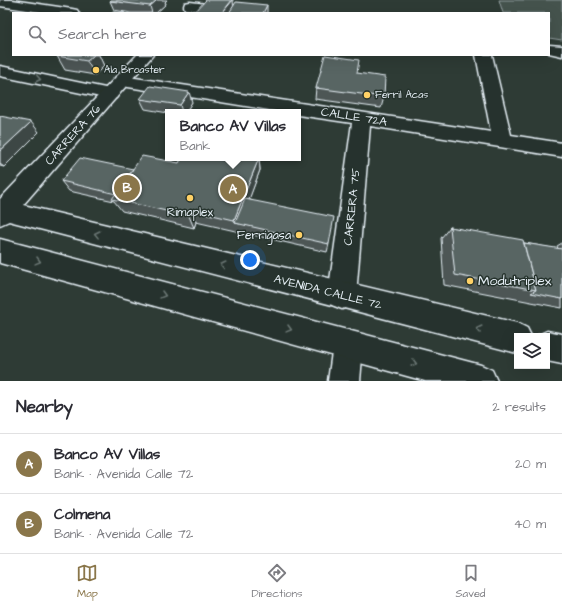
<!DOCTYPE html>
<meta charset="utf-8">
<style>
body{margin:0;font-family:"Architects Daughter",sans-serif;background:#f2f2f3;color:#2b2b33}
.controls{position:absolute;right:12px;bottom:12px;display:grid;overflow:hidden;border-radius:0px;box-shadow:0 4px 16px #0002}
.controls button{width:36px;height:36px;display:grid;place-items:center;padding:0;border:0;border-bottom:1px solid #e1e1e2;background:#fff;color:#2b2b33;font:20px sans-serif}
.you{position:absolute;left:250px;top:260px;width:14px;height:14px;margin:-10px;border:3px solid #fff;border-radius:50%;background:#1a73e8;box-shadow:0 0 0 6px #1a73e833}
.badge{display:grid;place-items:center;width:26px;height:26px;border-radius:50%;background:#8a764a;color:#fff;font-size:13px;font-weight:700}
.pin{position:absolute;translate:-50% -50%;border:2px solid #fff;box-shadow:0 1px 4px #0006}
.popup{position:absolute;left:165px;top:109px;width:136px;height:52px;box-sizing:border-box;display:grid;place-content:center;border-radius:0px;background:#fff;filter:drop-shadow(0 1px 3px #0005);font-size:13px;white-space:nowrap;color:#7c7c81}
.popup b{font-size:15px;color:#2b2b33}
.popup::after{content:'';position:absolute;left:50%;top:100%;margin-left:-8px;border:8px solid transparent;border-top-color:#fff}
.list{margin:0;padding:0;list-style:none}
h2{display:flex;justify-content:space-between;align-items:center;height:52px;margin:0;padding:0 16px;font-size:17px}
h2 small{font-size:13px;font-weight:400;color:#7c7c81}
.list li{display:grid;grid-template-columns:26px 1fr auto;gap:12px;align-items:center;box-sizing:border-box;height:60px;padding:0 16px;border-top:1px solid #e1e1e2}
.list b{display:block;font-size:15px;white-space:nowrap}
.list p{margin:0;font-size:13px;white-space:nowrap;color:#7c7c81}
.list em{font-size:13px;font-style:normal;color:#7c7c81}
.icon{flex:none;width:22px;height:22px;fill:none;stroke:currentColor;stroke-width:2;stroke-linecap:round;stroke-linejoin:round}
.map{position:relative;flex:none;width:562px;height:381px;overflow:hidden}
.search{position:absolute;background:#fff;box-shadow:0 4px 16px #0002;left:12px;right:12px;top:12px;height:44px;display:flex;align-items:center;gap:10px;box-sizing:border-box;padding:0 14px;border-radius:0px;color:#7c7c81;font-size:15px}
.sheet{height:172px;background:#fff}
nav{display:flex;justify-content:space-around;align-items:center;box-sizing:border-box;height:56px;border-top:1px solid #e1e1e2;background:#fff;font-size:11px;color:#7c7c81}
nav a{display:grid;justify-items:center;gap:2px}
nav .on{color:#8a764a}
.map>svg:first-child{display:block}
.green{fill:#45524e;stroke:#96a2a3}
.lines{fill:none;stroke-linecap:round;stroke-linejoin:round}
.street-casing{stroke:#e8f1f8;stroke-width:3}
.secondary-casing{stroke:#e8f1f8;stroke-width:3}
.street{fill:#26332d;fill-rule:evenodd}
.secondary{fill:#26332d;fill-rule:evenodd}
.wall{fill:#4d5755;stroke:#e8f1f8}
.shaded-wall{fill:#3e4745;stroke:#e8f1f8}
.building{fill:#596563;stroke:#e8f1f8}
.oneway{stroke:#6a7674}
.poi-dot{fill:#ffd166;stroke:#26332d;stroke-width:1.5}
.labels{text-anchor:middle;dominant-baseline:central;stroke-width:3;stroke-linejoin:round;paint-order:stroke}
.far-poi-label{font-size:10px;fill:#e8f1f8;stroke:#26332d;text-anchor:start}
.street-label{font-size:12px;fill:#e8f1f8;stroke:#26332d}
.poi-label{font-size:12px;fill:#e8f1f8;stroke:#26332d}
.near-poi-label{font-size:14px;fill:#e8f1f8;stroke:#26332d;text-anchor:start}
</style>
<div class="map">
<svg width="562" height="381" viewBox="0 0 562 381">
<rect width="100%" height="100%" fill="#2e3b35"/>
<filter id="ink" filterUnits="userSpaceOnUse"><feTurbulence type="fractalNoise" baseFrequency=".025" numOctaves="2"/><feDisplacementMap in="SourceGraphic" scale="8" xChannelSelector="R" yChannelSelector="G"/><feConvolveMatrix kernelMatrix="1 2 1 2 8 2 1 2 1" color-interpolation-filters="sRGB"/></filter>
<g filter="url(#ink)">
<!-- green -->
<path class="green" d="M 499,0 L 562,0 L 562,40 L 549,38 L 549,13 L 503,13 Z"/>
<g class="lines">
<!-- street casing -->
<g class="street-casing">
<g id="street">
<path d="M 0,0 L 12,0 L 72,9 L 77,10 L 79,13 L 47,13 L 0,6 Z"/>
<path d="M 476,55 L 492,55 L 511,135 L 562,143 L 562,157 L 370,126 L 356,295 L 352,305 L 342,309 L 332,305 L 328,295 L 352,123 L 298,115 L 298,112 L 282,112 L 122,86 L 116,85 L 114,81 L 116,77 L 122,76 L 491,132 Z"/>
<path d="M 0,66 L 110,89 L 116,90 L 119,94 L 116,98 L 110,99 L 0,76 Z"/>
<path d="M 348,330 L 358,335 L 363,345 L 360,381 L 328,381 L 333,345 L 338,335 Z"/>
</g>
</g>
<!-- secondary casing -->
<g class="secondary-casing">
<g id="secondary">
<path d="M 190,2 L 248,9 L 253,10 L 255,13 L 216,13 L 185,9 L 184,6 L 185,3 Z"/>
<path d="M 549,45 L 562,46 L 562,56 L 549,53 Z"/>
<path d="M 137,55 L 153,55 L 23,205 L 517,323 L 527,328 L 531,336 L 517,336 L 517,353 L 9,221 L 0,225 L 0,199 Z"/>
<path d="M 0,239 L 481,365 L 492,370 L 497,381 L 425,381 L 0,263 Z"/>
<path d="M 547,331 L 562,334 L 562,364 L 547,361 L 547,336 L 536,336 Z"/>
</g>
</g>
<!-- street -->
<use href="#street" class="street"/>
<!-- secondary -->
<use href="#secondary" class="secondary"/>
</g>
<!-- wall -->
<g class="wall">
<path d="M 110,1 L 165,2 L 166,4 L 156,13 L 131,13 L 114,10 Z"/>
<path d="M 58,55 L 99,55 L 104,66 L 95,75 L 65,70 L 57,56 Z"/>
<path d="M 357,73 L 384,97 L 381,108 L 315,99 L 316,88 Z"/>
<path d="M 140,99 L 192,102 L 186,112 L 168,112 L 168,113 L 145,109 Z"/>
<path d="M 0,116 L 39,132 L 4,167 L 0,166 Z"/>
<path d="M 182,158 L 259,158 L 260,170 L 249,199 L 329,244 L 327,252 L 196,222 L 194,228 L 122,211 L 114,201 L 69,191 L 61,181 L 133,169 L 179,163 Z"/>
<path d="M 450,227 L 524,243 L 558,249 L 557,246 L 562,243 L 562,308 L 444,285 L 441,238 Z"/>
</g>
<!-- shaded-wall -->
<g class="shaded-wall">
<path d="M 157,0 L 167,0 L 165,2 L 166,4 L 156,13 L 152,13 L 150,6 Z"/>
<path d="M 233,0 L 234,13 L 222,13 Z"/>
<path d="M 267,5 L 267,13 L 263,13 Z"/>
<path d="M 94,55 L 99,55 L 104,66 L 95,75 L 87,61 Z"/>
<path d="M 189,92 L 192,102 L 186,112 L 182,112 L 180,105 Z"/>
<path d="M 31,122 L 39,132 L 4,167 L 0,164 L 0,151 Z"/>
<path d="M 259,158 L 260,170 L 240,224 L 235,223 L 234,220 Z"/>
<path d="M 191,210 L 196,222 L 194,228 L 189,216 Z"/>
</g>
<!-- building -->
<g class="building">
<path d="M 111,0 L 157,0 L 150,6 L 110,1 Z"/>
<path d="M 206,0 L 232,0 L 222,13 L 194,13 Z"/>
<path d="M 236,2 L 267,5 L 263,13 L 229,13 Z"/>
<path d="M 114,12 L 125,13 L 112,13 Z"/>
<path d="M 58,55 L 94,55 L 87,61 L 57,56 Z"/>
<path d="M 325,55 L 359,60 L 357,73 L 385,77 L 384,97 L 316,88 Z"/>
<path d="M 150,86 L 189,92 L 180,105 L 140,99 Z"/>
<path d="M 0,116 L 31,122 L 0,151 Z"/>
<path d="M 142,156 L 179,163 L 182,158 L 259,158 L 234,220 L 191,210 L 189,216 L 112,199 Z"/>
<path d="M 80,158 L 133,169 L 116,194 L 61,181 Z"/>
<path d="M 245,199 L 334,217 L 329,244 L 235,223 Z"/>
<path d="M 450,227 L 523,240 L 536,290 L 455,275 Z"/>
<path d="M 524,243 L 562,249 L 562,299 L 531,293 L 536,290 Z"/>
</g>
<!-- one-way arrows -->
<defs><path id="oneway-chevron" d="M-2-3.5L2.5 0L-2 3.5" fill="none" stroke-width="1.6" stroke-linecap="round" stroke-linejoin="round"/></defs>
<g class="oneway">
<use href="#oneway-chevron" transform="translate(38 79) rotate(12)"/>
<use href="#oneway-chevron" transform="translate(97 234) rotate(-166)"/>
<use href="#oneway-chevron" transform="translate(38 261) rotate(15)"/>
<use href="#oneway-chevron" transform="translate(223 265) rotate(-166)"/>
<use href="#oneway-chevron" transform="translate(163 295) rotate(15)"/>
<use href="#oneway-chevron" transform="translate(289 329) rotate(15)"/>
<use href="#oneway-chevron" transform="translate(479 329) rotate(-166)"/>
<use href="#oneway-chevron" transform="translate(414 363) rotate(15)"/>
</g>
</g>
<!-- markers -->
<g class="poi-dot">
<circle cx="96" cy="70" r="4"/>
<circle cx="367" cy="95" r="4"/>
<circle cx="190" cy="198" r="4"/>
<circle cx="299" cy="235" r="4"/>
<circle cx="470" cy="281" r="4"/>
</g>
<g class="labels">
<!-- far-poi labels -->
<g class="far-poi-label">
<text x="104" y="70">Ala Broaster</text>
<text x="375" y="95">Ferril Acas</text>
</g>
<!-- street labels -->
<g class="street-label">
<text transform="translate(354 117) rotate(9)">CALLE 72A</text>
<text transform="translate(73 135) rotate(-48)">CARRERA 76</text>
<text transform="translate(352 207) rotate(-84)">CARRERA 75</text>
<text transform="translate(328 292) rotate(14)">AVENIDA CALLE 72</text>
</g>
<!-- poi labels -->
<g class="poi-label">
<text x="190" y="212">Rimaplex</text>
<text x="291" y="235" text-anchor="end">Ferrigasa</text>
</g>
<!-- near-poi labels -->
<g class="near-poi-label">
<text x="478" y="281">Modutriplex</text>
</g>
</g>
</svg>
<div class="controls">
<button><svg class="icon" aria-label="layers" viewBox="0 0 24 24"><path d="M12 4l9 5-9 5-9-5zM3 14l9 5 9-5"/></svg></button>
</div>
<div class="you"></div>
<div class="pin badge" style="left:233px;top:189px">A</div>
<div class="popup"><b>Banco AV Villas</b>Bank</div>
<div class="pin badge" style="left:127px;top:188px">B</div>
<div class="search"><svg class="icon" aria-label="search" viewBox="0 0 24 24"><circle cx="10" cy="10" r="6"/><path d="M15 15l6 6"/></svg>Search here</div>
</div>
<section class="sheet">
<h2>Nearby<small>2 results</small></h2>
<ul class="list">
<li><span class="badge">A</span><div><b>Banco AV Villas</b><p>Bank · Avenida Calle 72</p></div><em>20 m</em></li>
<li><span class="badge">B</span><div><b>Colmena</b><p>Bank · Avenida Calle 72</p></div><em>40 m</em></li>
</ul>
</section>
<nav>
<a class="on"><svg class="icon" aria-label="map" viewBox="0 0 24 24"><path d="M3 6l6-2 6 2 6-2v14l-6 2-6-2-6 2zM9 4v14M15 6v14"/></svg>Map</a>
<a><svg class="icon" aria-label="directions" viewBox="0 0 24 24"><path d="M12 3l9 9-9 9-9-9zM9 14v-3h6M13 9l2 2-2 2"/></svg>Directions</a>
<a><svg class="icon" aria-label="saved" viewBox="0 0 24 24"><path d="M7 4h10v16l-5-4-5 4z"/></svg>Saved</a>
</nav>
